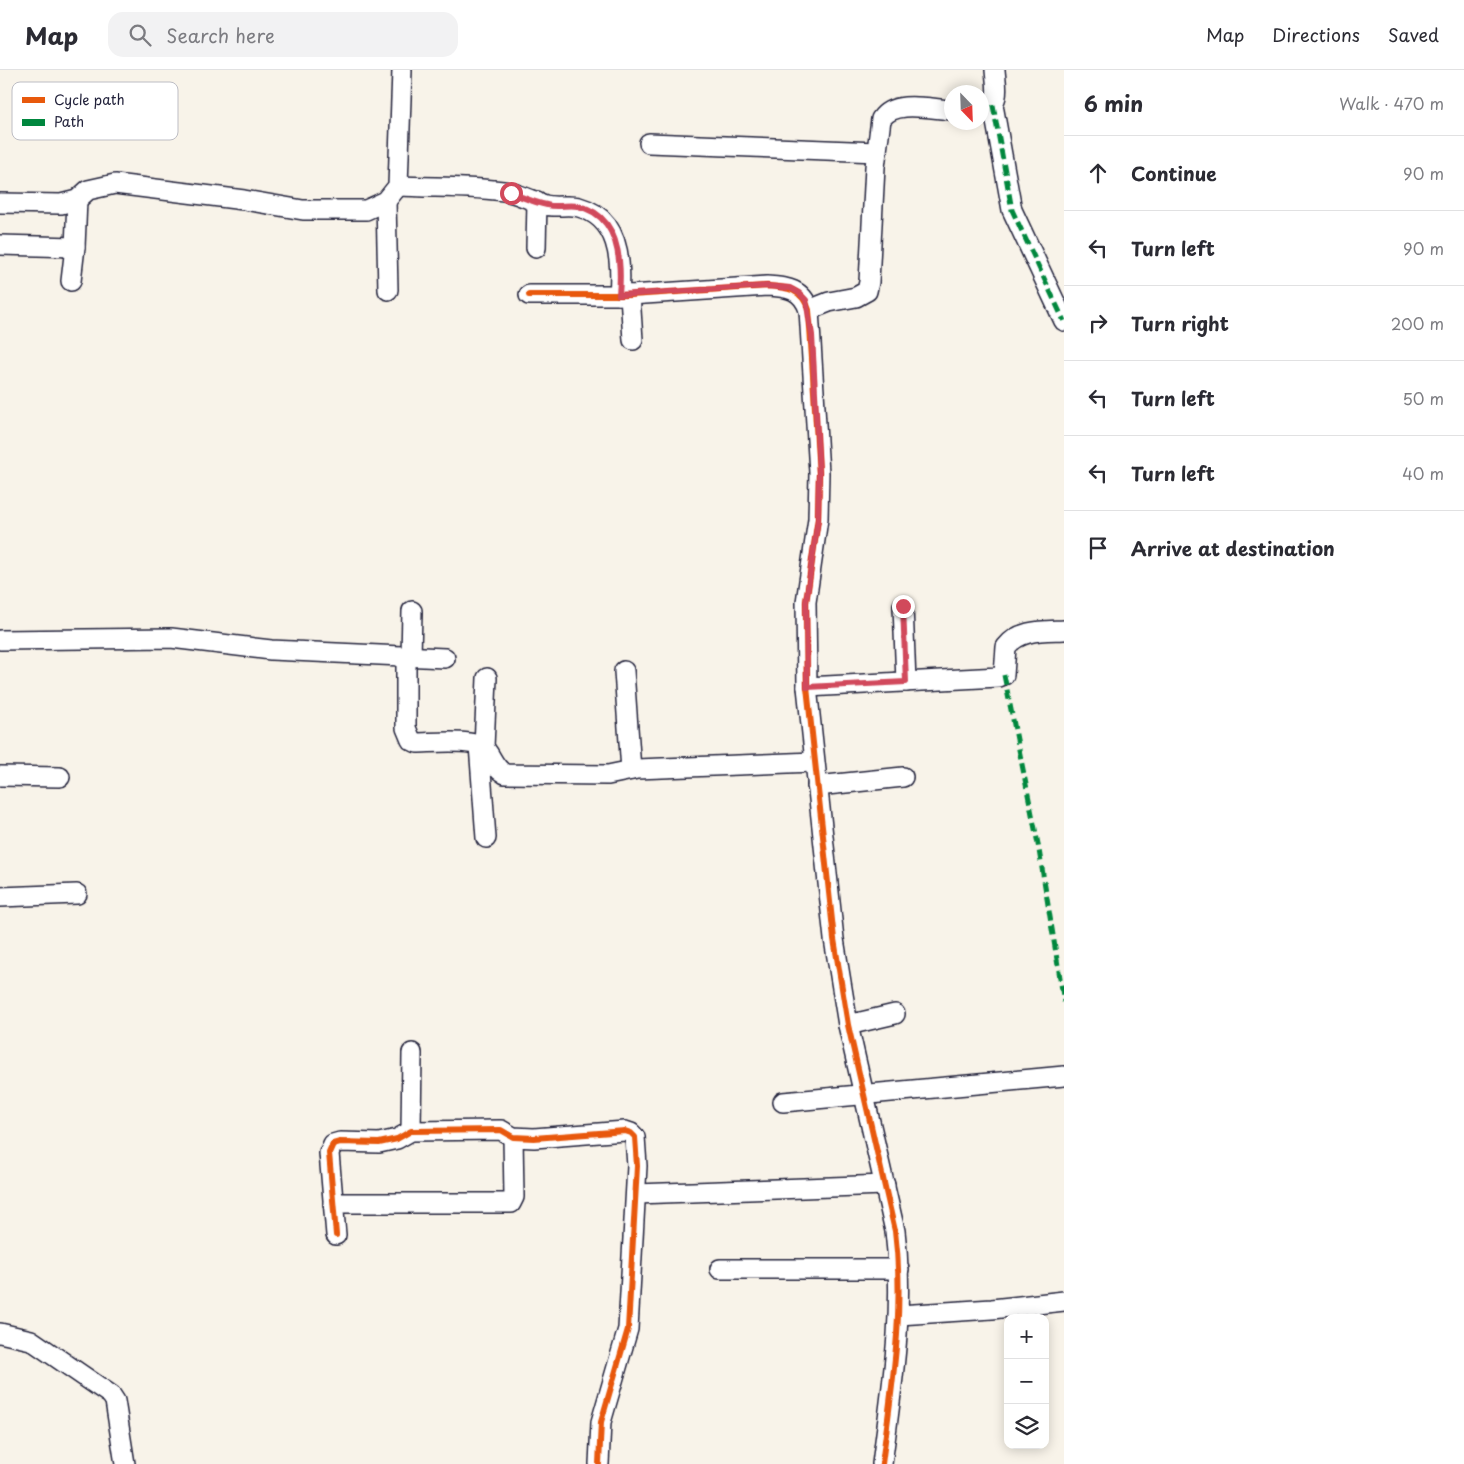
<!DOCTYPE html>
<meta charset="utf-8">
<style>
body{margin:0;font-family:"Playpen Sans",sans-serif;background:#f2f2f3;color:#2b2b33}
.controls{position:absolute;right:15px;bottom:15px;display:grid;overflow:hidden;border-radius:10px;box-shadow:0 2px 12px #0003}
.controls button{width:45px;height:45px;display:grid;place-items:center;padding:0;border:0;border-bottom:1px solid #e1e1e2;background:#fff;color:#2b2b33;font:25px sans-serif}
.compass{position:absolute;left:944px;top:15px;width:45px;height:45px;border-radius:50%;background:#fff;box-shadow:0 2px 12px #0003;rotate:157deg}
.stop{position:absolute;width:15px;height:15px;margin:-11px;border:4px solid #d1495b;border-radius:50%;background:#fff}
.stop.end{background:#d1495b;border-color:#fff;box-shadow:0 1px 5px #0008}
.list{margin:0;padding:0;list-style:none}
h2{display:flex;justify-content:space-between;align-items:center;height:65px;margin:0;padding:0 20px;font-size:21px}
h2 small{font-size:16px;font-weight:400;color:#7c7c81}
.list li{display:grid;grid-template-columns:32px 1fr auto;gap:15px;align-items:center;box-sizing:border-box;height:75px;padding:0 20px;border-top:1px solid #e1e1e2}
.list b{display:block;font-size:19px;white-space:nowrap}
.list em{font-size:16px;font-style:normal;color:#7c7c81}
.icon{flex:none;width:28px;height:28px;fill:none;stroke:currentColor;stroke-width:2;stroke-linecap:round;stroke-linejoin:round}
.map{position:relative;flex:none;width:1064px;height:1394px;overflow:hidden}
header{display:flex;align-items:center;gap:30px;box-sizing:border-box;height:70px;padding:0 25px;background:#fff;border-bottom:1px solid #e1e1e2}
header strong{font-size:24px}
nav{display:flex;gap:28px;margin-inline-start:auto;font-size:18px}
.search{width:350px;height:45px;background:#f2f2f3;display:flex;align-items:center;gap:12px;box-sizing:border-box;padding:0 18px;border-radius:15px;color:#7c7c81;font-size:19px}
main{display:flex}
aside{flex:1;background:#fff}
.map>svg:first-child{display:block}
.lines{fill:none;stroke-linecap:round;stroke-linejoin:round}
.minor-casing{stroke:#22223b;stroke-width:22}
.minor{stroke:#fff;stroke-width:19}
.quiet{stroke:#00873e;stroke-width:5;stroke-dasharray:10 5;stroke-linecap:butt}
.cycleway-casing{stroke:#fff;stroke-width:9}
.cycleway{stroke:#e8590c;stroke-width:6}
.route{stroke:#d1495b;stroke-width:6}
.key{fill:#fff;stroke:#bdbdc4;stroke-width:1}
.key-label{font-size:14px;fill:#22223b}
</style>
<header>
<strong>Map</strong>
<div class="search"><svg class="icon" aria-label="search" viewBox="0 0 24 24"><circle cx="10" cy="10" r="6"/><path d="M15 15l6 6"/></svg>Search here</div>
<nav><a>Map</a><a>Directions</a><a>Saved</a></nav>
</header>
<main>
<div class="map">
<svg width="1064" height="1394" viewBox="0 0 1064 1394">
<rect width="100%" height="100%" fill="#f8f3e9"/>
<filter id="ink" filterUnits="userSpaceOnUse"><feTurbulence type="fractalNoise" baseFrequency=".02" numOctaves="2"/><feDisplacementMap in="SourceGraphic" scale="10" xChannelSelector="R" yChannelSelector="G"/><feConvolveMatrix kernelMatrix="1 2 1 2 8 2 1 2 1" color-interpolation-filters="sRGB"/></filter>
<g filter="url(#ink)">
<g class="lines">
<!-- minor casing -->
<g class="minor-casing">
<g id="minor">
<path d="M 993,35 L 1012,140 L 1064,251"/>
<path d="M 983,39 C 1002,34 996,15 995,0"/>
<path d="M 649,73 L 877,82"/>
<path d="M 398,116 C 435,118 473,116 509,122 C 521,125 533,131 545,135 C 556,138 568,134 579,137 C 619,148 622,190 619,225"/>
<path d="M 386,131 L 388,220"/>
<path d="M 0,133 L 61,134 L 77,130 L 88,120 L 115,114 L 244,130 L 303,140 L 366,140 L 386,131 L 398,116 L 402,0"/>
<path d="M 0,175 L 75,177"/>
<path d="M 536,178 L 537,131"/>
<path d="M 71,211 L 75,177 L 77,130"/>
<path d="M 529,225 L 630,225 L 767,216 C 788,217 802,219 809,240 L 819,403 L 818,449 L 806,532 L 807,617 L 834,869 L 848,955 L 895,1161 C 905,1240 892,1316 882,1394"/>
<path d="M 630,225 L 633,270"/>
<path d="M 809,240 L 829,232 L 856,227 L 867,221 L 869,212 L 875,97 L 881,49 C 894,29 931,39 952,40"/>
<path d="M 903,536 L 906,612"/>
<path d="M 0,570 L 171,568 L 271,580 L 445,588"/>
<path d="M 406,587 L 406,658 L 411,670 L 417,673 C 433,673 476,668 486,680 C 493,689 494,698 505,704 L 608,705 L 637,699 L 814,692"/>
<path d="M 411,587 L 412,541"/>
<path d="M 624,601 L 631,700"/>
<path d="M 807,617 L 999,607 L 1004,605 L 1006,577 C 1020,559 1043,561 1064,560"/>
<path d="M 479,675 L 486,768"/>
<path d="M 484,677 L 487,608"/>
<path d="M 0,706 L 60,707"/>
<path d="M 817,716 L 903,707"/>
<path d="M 0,827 L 77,824"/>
<path d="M 848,955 L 895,944"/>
<path d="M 783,1032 L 1064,1006"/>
<path d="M 411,1061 L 412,983"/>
<path d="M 636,1124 L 885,1115"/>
<path d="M 333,1133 L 511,1133 L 514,1127 L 513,1067"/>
<path d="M 336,1165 L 329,1083 L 333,1074 L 340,1072 L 379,1073 L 397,1069 L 411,1061 L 501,1060 L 513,1067 L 534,1068 L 625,1061 L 631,1063 L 635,1067 L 637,1096 L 628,1259 L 601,1352 L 599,1394"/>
<path d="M 720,1199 L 899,1199"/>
<path d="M 899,1245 L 992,1239 L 1064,1231"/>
<path d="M 0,1263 L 31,1270 L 111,1325 L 115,1331 L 125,1394"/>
</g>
</g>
<!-- minor -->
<use href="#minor" class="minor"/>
<!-- quiet -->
<g class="quiet">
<path d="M 993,35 L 1012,140 L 1064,251"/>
<path d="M 1004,605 L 1038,774 L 1064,932"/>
</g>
<!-- cycleway casing -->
<g class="cycleway-casing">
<g id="cycleway">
<path d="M 529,225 L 630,225 L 767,216 C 788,217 802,219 809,240 L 819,403 L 818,449 L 806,532 L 807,617 L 834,869 L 848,955 L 895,1161 C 905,1240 892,1316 882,1394"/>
<path d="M 336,1165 L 329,1083 L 333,1074 L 340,1072 L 379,1073 L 397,1069 L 411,1061 L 501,1060 L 513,1067 L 534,1068 L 625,1061 L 631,1063 L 635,1067 L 637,1096 L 628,1259 L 601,1352 L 599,1394"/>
</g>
</g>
<!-- cycleway -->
<use href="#cycleway" class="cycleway"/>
</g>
</g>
<g class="lines" filter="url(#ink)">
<!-- route -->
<path class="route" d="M 511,123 C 522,127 535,133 547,135 C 557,138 568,134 578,136 C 619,145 622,190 619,225 L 767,216 L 790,218 L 799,223 L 806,230 L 812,265 L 819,403 L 818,449 L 806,532 L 807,617 L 906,612 L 903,536"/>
</g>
<!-- legend -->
<rect x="12" y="12" width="166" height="58" rx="8" class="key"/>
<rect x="22" y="27" width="23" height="6" fill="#e8590c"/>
<rect x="22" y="49" width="23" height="7" fill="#00873e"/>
<g class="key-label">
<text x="54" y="35">Cycle path</text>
<text x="54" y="57">Path</text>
</g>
</svg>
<div class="controls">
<button>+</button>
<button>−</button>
<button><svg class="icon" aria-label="layers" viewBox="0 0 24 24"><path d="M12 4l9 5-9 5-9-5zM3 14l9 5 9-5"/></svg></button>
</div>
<svg class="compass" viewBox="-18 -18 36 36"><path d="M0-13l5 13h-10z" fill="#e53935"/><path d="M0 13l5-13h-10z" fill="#7c7c81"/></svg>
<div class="stop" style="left:511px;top:123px"></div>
<div class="stop end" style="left:903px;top:536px"></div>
</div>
<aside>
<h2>6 min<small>Walk · 470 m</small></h2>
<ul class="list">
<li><svg class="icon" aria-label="ahead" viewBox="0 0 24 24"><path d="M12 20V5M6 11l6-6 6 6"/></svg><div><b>Continue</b></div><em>90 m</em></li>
<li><svg class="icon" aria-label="left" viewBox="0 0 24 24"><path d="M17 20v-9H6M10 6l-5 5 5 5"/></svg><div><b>Turn left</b></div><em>90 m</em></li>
<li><svg class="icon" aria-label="right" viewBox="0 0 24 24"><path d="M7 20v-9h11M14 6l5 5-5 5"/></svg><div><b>Turn right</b></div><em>200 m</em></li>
<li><svg class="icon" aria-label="left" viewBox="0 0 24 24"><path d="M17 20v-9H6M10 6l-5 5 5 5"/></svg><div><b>Turn left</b></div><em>50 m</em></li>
<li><svg class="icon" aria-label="left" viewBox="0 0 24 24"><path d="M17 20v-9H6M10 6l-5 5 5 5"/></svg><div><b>Turn left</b></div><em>40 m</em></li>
<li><svg class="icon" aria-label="arrive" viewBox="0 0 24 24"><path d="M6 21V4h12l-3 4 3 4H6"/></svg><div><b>Arrive at destination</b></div></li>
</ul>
</aside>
</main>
